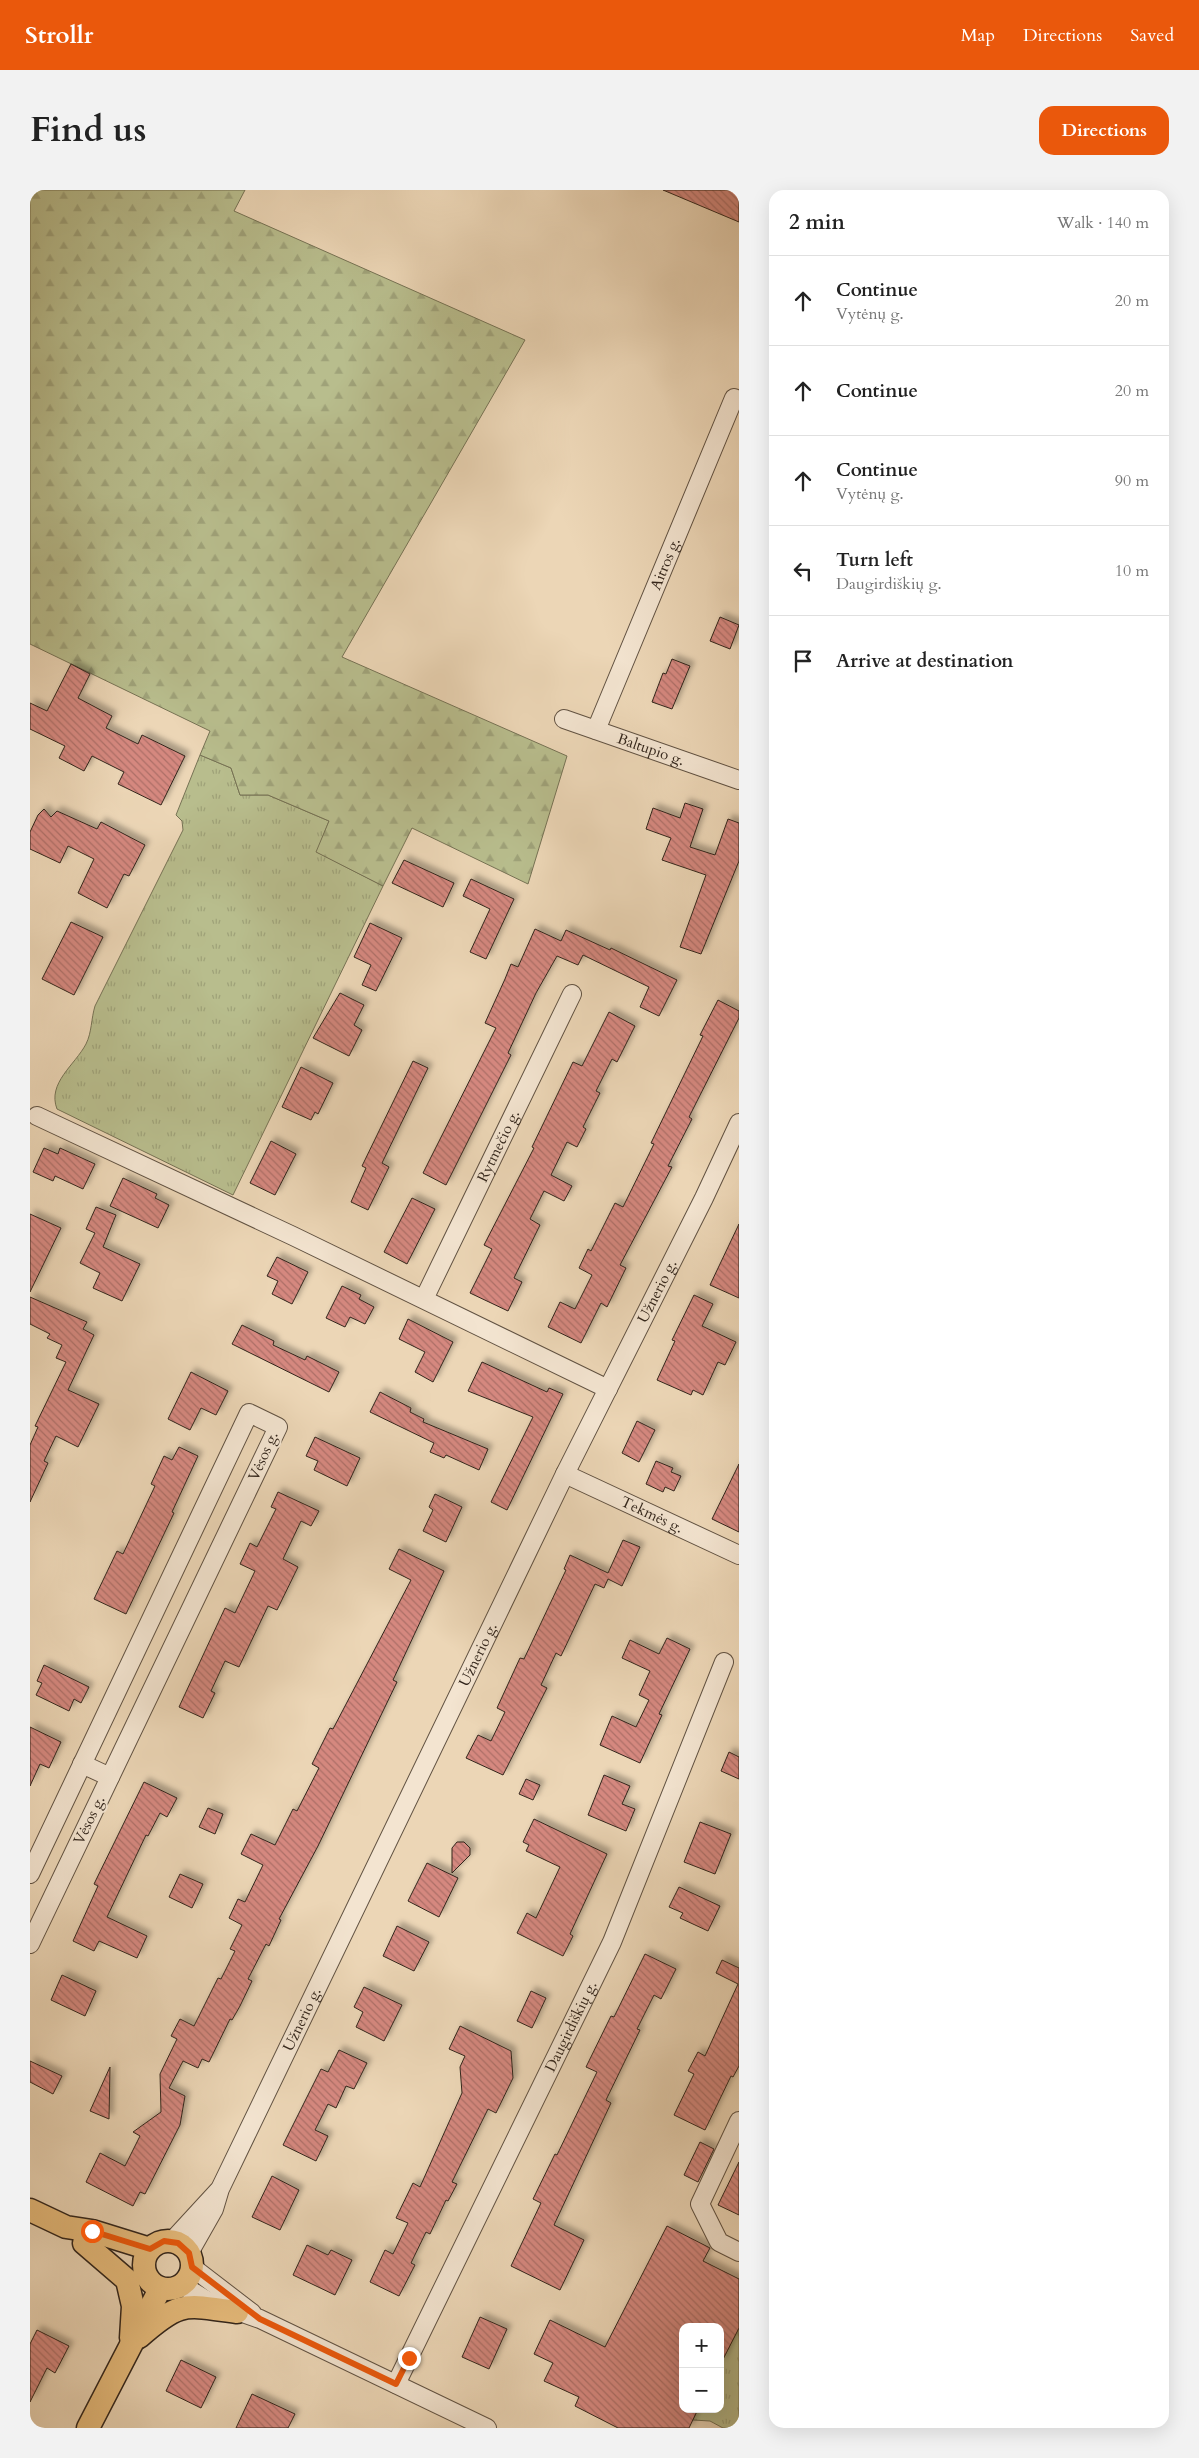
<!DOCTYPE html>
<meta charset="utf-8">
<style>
body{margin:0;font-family:Cardo,serif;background:#f2f2f2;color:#222}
.controls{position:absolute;right:15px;bottom:15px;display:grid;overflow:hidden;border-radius:10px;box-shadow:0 5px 20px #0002}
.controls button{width:45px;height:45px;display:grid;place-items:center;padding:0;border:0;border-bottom:1px solid #e0e0e0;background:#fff;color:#222;font:25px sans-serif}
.stop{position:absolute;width:15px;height:15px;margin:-11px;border:4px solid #ea580c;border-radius:50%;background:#fff}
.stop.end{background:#ea580c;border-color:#fff;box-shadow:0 1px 5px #0008}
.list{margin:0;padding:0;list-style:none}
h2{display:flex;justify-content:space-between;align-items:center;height:65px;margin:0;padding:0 20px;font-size:21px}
h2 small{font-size:16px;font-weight:400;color:#767676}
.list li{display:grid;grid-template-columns:32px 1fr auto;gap:15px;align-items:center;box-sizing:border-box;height:90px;padding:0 20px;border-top:1px solid #e0e0e0}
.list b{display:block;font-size:19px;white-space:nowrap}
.list p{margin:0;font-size:16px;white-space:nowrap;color:#767676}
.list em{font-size:16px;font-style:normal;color:#767676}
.icon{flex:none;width:28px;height:28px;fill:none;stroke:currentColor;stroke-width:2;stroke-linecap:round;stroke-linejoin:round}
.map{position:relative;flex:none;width:709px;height:2238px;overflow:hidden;border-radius:15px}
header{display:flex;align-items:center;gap:30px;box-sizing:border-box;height:70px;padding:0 25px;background:#ea580c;color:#fff}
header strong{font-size:24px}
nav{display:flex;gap:28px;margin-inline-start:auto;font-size:18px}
.intro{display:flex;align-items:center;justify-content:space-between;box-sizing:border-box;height:120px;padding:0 30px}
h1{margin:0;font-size:35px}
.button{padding:12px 22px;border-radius:15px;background:#ea580c;color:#fff;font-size:18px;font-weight:700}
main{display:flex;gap:30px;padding:0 30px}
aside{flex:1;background:#fff;border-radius:15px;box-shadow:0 5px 20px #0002}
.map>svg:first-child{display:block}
.grass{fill:url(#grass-tufts);stroke:#767254}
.forest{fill:url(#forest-firs);stroke:#767254}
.building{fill:url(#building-back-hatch);stroke:#33261c;filter:url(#shadow)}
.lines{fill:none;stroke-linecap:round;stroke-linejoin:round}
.minor-casing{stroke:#615242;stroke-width:20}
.major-casing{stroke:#33261c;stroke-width:25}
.minor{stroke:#f3e4d0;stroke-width:18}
.major{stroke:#e6bb7b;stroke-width:22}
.route{stroke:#ea580c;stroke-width:6}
.labels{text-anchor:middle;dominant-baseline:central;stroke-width:4;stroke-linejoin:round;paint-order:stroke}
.street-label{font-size:15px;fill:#33261c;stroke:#f3e4d0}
</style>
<header>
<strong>Strollr</strong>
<nav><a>Map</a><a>Directions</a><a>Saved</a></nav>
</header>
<div class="intro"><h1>Find us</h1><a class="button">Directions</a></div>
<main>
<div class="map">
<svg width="709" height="2238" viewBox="0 0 709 2238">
<defs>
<pattern id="grass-tufts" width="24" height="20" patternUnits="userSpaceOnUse" patternTransform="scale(1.25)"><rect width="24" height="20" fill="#b8bd8d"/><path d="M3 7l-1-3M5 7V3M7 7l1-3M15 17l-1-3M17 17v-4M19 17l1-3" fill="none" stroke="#9fa279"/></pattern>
<pattern id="forest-firs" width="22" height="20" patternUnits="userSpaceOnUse" patternTransform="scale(1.25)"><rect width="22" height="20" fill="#b8bd8d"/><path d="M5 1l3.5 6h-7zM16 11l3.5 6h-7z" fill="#9fa279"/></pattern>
<pattern id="building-back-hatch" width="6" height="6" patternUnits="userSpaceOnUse" patternTransform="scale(1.25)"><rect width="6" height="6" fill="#d5887f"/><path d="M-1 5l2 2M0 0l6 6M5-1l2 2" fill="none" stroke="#ad6f67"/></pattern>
<filter id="shadow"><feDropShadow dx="4.5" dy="-4.5" stdDeviation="2.5" flood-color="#0004"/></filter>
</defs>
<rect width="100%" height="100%" fill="#ecd6b6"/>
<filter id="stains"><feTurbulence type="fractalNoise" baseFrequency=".004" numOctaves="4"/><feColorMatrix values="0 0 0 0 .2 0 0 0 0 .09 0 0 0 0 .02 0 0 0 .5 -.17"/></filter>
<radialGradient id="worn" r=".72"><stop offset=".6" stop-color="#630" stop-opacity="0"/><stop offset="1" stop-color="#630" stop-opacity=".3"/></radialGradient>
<!-- grass -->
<g class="grass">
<path d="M 170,565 L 201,578 L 210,605 L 238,605 L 299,631 L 287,662 L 353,696 L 203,1005 L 27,919 C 17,893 45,875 56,854 C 62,842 61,829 65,816 L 153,640 L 152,631 L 146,625 Z"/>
<path d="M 709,2138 L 709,2238 L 693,2238 L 680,2231 L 663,2230 L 668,2219 L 690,2219 L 690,2175 Z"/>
</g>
<!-- forest -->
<path class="forest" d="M 0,0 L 215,0 L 204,21 L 495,150 L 312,467 L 537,566 L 498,694 L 382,638 L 353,696 L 286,662 L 299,631 L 238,605 L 210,605 L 201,578 L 170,565 L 180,541 L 0,454 Z"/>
<!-- building -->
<g class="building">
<path d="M 633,0 L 701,0 L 709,3 L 709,32 Z"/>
<path d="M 690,427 L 709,435 L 700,459 L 680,451 Z"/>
<path d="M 642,469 L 660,476 L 642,519 L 622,512 L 633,483 L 636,484 Z"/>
<path d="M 41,474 L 60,484 L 48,508 L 82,526 L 76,538 L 108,554 L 112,545 L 155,566 L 131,615 L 88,594 L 94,582 L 62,566 L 54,581 L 29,568 L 35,556 L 0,539 L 0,513 L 17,521 Z"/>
<path d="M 655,613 L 673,619 L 660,657 L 685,665 L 698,629 L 709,633 L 709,671 L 671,764 L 650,757 L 676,685 L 632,670 L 641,648 L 616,639 L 623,618 L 650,628 Z"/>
<path d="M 14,619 L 21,627 L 27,621 L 67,639 L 71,632 L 115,655 L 99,686 L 94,684 L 77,718 L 48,703 L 64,669 L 38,656 L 30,673 L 0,659 L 0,642 L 8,625 Z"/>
<path d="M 374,670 L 424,693 L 413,717 L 362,693 Z"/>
<path d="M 441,689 L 484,709 L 456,769 L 440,762 L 460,719 L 433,706 Z"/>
<path d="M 41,732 L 73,747 L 44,805 L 12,789 Z"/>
<path d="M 340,733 L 372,748 L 346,801 L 332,795 L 341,775 L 324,767 Z"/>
<path d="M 505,739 L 531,751 L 536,740 L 580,760 L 581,758 L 647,790 L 629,826 L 610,817 L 619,797 L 553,765 L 548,775 L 527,766 L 506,803 L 478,863 L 481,865 L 416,995 L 393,983 L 466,838 L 455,833 L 475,789 L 481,774 L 488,777 Z"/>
<path d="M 310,803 L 334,815 L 324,835 L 332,840 L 319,866 L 283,848 Z"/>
<path d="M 688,810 L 709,821 L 709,828 L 659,927 L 662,929 L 638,976 L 642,977 L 590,1075 L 596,1078 L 577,1117 L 571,1113 L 551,1153 L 518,1137 L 530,1112 L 545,1119 L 562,1085 L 549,1078 L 558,1059 L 561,1061 L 585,1013 L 593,1017 L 624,954 L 621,953 L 673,846 L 670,845 Z"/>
<path d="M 579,822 L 605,836 L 587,872 L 582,869 L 566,901 L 570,903 L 553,937 L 556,939 L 547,957 L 537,952 L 521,985 L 542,996 L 534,1011 L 514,1001 L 500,1029 L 510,1035 L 484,1088 L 492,1092 L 478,1121 L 440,1103 L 462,1059 L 454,1055 L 504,958 L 502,957 L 543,872 L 552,876 Z"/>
<path d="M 383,871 L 398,878 L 352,973 L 359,977 L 338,1020 L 321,1012 L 336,978 L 332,976 Z"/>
<path d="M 271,877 L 303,893 L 288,924 L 285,922 L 281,930 L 252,917 Z"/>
<path d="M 241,951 L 266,964 L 245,1005 L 220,993 Z"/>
<path d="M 14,958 L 28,964 L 30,958 L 65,974 L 53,999 L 25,986 L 23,991 L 3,982 Z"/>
<path d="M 93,988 L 127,1004 L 125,1008 L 139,1015 L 128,1038 L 80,1016 Z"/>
<path d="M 382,1008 L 405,1019 L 377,1074 L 354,1062 Z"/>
<path d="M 66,1017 L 86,1025 L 73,1057 L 110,1074 L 92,1111 L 63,1098 L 70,1083 L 50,1073 L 65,1043 L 56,1039 Z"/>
<path d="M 0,1024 L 31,1038 L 0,1102 Z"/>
<path d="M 709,1034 L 709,1108 L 680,1095 Z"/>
<path d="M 247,1067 L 278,1082 L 262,1114 L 242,1104 L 248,1091 L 237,1086 Z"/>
<path d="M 312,1096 L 331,1105 L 329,1109 L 344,1117 L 335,1134 L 320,1127 L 315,1137 L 296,1128 Z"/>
<path d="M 664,1105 L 683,1114 L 672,1136 L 706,1152 L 695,1175 L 688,1172 L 673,1205 L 663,1200 L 661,1205 L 627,1190 L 645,1151 L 642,1150 Z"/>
<path d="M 0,1107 L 57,1132 L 53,1139 L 64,1145 L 38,1200 L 69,1214 L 48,1257 L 26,1246 L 14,1271 L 18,1273 L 0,1312 L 0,1255 L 8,1237 L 5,1236 L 36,1172 L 26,1168 L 32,1155 L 17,1148 L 20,1144 L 0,1134 Z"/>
<path d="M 378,1129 L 423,1152 L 403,1192 L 385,1182 L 395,1162 L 369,1149 Z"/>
<path d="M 212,1135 L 244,1151 L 243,1155 L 275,1170 L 277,1166 L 309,1182 L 299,1202 L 202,1154 Z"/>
<path d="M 452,1172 L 517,1202 L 519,1198 L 533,1204 L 477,1320 L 461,1312 L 503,1227 L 438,1201 Z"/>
<path d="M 161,1182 L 198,1201 L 186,1225 L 171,1218 L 160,1240 L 138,1229 Z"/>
<path d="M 350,1202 L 381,1218 L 380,1222 L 394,1229 L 393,1232 L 458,1259 L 449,1280 L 416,1265 L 414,1268 L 400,1262 L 404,1253 L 340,1222 Z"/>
<path d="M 607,1231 L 625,1240 L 609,1272 L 592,1263 Z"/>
<path d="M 285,1247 L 330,1268 L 317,1296 L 284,1280 L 288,1271 L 276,1266 Z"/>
<path d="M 149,1257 L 168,1266 L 142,1322 L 144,1323 L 96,1424 L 64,1409 L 87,1361 L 93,1364 L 125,1296 L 121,1294 L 134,1266 L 142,1270 Z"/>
<path d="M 626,1271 L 643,1278 L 641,1282 L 651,1286 L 644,1301 L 635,1297 L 633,1302 L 616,1294 Z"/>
<path d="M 709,1274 L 709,1342 L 682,1329 Z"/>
<path d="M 248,1302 L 289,1321 L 281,1336 L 271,1331 L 253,1369 L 268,1377 L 247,1420 L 238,1416 L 209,1477 L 195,1471 L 181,1501 L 185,1503 L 173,1528 L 149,1517 L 195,1418 L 205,1423 L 225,1381 L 210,1374 L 220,1353 L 227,1357 L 246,1319 L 241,1317 Z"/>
<path d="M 405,1304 L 432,1317 L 416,1352 L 393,1341 L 403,1320 L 399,1317 Z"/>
<path d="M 593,1350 L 610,1357 L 592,1396 L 578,1389 L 574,1398 L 565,1394 L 531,1466 L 526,1463 L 511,1495 L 517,1498 L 473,1585 L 436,1568 L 448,1545 L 461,1551 L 475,1522 L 467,1518 L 490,1468 L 494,1469 L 536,1380 L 534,1379 L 540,1365 L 578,1383 Z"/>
<path d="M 369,1359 L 414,1381 L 363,1490 L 367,1492 L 288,1656 L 249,1729 L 251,1730 L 239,1756 L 236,1754 L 218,1789 L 222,1791 L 210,1816 L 202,1830 L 200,1829 L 179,1872 L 172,1869 L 168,1878 L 153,1871 L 139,1898 L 155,1906 L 150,1935 L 115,2004 L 110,2002 L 103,2016 L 56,1992 L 70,1963 L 95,1976 L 110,1946 L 103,1942 L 131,1922 L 130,1884 L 147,1849 L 141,1846 L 150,1829 L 164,1836 L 188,1788 L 191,1789 L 205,1761 L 200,1759 L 212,1735 L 199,1728 L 208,1709 L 215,1712 L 233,1675 L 211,1664 L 221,1644 L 245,1655 L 263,1619 L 267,1621 L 289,1578 L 282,1574 L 300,1538 L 303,1539 L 381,1390 L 359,1379 Z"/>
<path d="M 637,1448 L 660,1459 L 629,1524 L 632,1525 L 610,1573 L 570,1555 L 582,1526 L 606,1537 L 619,1510 L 609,1505 L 620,1481 L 592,1468 L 600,1450 L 629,1464 Z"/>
<path d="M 14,1475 L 59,1497 L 51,1513 L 44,1509 L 39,1521 L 6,1505 L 12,1493 L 7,1491 Z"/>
<path d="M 0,1537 L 31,1552 L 19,1578 L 10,1574 L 0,1596 Z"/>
<path d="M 699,1562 L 709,1567 L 709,1589 L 691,1581 Z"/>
<path d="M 574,1585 L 600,1596 L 592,1614 L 605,1619 L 596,1641 L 558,1625 Z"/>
<path d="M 496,1589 L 510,1595 L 503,1610 L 489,1604 Z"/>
<path d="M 114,1592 L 147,1608 L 137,1627 L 130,1623 L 118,1646 L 116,1645 L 77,1727 L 117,1746 L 107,1768 L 69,1751 L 64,1761 L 43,1751 L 68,1696 L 64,1694 Z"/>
<path d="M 178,1618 L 193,1624 L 185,1644 L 169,1637 Z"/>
<path d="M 504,1629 L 577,1664 L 540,1744 L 543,1746 L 533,1766 L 487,1743 L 497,1723 L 506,1728 L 530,1677 L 496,1661 L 499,1655 L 493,1652 Z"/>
<path d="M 670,1632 L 701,1644 L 685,1684 L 654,1672 Z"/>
<path d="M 427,1652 L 434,1652 L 440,1658 L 440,1665 L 422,1683 L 422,1658 Z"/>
<path d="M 397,1673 L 428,1688 L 409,1727 L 378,1711 Z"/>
<path d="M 150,1684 L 173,1694 L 162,1718 L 139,1707 Z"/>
<path d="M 649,1697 L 690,1716 L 678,1741 L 650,1728 L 653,1723 L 639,1717 Z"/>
<path d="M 367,1736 L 399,1752 L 384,1781 L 353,1766 Z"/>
<path d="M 615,1764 L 646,1779 L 631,1809 L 624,1805 L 607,1839 L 610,1840 L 576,1910 L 581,1913 L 524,2035 L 554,2050 L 530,2100 L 481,2076 L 511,2013 L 503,2009 L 525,1964 L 527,1965 L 567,1882 L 556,1877 L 581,1826 L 584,1827 Z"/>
<path d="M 692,1770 L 709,1778 L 709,1876 L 703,1887 L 701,1886 L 675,1940 L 644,1925 L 664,1884 L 658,1881 L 668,1862 L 675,1866 L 708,1794 L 686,1783 Z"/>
<path d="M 32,1785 L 66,1801 L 55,1826 L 21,1810 Z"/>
<path d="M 334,1797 L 372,1815 L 354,1851 L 326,1837 L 333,1822 L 324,1817 Z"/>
<path d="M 501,1801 L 516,1808 L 502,1838 L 487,1831 Z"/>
<path d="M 430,1836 L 481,1861 L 483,1888 L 466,1923 L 458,1919 L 422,1992 L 427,1994 L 418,2011 L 416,2010 L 400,2044 L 396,2042 L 381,2073 L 385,2075 L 369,2106 L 340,2092 L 355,2060 L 363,2064 L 378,2033 L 366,2028 L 383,1993 L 390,1997 L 432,1903 L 430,1877 L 435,1866 L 419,1859 Z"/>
<path d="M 309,1860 L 337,1873 L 324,1899 L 316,1896 L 306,1918 L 298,1914 L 285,1940 L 298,1946 L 286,1971 L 253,1955 L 291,1879 L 298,1882 Z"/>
<path d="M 0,1871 L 32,1886 L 23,1904 L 0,1892 Z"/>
<path d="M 80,1877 L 79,1929 L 60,1921 Z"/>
<path d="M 670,1952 L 684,1959 L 668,1992 L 654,1985 Z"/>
<path d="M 709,1972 L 709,2025 L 688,2015 Z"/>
<path d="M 242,1986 L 269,2000 L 250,2040 L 222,2027 Z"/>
<path d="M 637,2036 L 680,2058 L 673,2071 L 709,2089 L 709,2138 L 690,2175 L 690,2137 L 653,2137 L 653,2219 L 668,2219 L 659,2238 L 588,2238 L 545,2216 L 549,2207 L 514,2191 L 523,2173 L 504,2164 L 520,2130 L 575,2157 Z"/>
<path d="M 277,2055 L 298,2065 L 301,2060 L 322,2070 L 305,2105 L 263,2085 Z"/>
<path d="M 450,2127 L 477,2139 L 459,2179 L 432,2167 Z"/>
<path d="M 7,2140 L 39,2156 L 25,2183 L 17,2178 L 0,2212 L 0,2154 Z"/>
<path d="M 151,2170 L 186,2187 L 171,2218 L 136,2201 Z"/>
<path d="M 222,2204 L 265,2224 L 258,2238 L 206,2238 Z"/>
</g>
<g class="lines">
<!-- minor casing -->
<g class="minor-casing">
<g id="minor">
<path id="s1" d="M 534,529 L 709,590"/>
<path id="s2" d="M 566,540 L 704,208"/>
<path d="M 7,926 L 263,1046 L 578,1199"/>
<path id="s3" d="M 394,1109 L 542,804"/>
<path id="s4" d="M 535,1284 L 709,1365"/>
<path d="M 52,1574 L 80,1587"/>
<path d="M 0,1684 L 219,1223 L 248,1237 L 0,1754"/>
<path d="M 709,1931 L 670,2014 L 689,2052 L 709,2062"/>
<path d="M 142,2051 L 188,2001"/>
<path id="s5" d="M 159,2063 L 184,2019 L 190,1999 L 535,1284 L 674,1008 L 709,933"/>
<path d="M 162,2077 L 222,2123"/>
<path d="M 152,2095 L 176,2110 L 230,2129 L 457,2238"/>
<path id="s6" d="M 366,2194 L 582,1752 L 694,1472"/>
</g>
</g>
<!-- major casing -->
<g class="major-casing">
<g id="major">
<path d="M 0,2020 L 36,2037 L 62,2041 L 120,2059"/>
<circle cx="138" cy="2075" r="24"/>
<path d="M 54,2053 L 97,2090 L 103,2116 L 101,2148"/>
<path d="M 109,2147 C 151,2110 154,2115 207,2122"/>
<path d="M 58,2238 L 130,2099"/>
</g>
</g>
<!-- minor -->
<use href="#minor" class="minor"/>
<!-- major -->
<use href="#major" class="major"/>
</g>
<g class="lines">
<!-- route -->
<path class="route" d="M 62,2041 L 120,2059 L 134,2051 L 148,2053 L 159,2063 L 162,2077 L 230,2129 L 366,2194 L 379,2168"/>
</g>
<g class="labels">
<!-- street labels -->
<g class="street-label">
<text stroke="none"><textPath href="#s2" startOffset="180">Aitros g.</textPath></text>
<text stroke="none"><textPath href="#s1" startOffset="92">Baltupio g.</textPath></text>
<text stroke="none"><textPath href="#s3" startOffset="170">Rytmečio g.</textPath></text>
<text stroke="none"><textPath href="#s5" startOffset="1070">Užnerio g.</textPath></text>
<text transform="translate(233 1266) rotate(-66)">Vėsos g.</text>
<text stroke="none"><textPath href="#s4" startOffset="96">Tekmės g.</textPath></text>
<text stroke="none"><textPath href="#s5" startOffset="665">Užnerio g.</textPath></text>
<text transform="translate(59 1630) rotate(-64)">Vėsos g.</text>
<text stroke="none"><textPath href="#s5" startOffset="260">Užnerio g.</textPath></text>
<text stroke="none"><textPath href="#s6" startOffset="398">Daugirdiškių g.</textPath></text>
</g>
</g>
<rect width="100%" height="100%" filter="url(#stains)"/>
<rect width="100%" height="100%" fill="url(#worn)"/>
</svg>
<div class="controls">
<button>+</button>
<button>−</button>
</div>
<div class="stop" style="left:62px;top:2041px"></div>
<div class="stop end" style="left:379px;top:2168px"></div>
</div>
<aside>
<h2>2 min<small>Walk · 140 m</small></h2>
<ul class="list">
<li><svg class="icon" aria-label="ahead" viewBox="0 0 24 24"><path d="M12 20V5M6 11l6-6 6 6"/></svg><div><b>Continue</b><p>Vytėnų g.</p></div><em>20 m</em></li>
<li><svg class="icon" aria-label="ahead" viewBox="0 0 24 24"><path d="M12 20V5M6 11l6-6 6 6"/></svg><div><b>Continue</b></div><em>20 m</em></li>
<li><svg class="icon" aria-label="ahead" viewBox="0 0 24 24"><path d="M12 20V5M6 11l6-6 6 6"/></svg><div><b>Continue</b><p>Vytėnų g.</p></div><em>90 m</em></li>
<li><svg class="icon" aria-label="left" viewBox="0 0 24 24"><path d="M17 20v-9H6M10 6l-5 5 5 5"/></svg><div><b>Turn left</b><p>Daugirdiškių g.</p></div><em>10 m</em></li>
<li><svg class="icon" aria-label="arrive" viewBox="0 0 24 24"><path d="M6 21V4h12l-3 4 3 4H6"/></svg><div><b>Arrive at destination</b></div></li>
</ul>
</aside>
</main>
